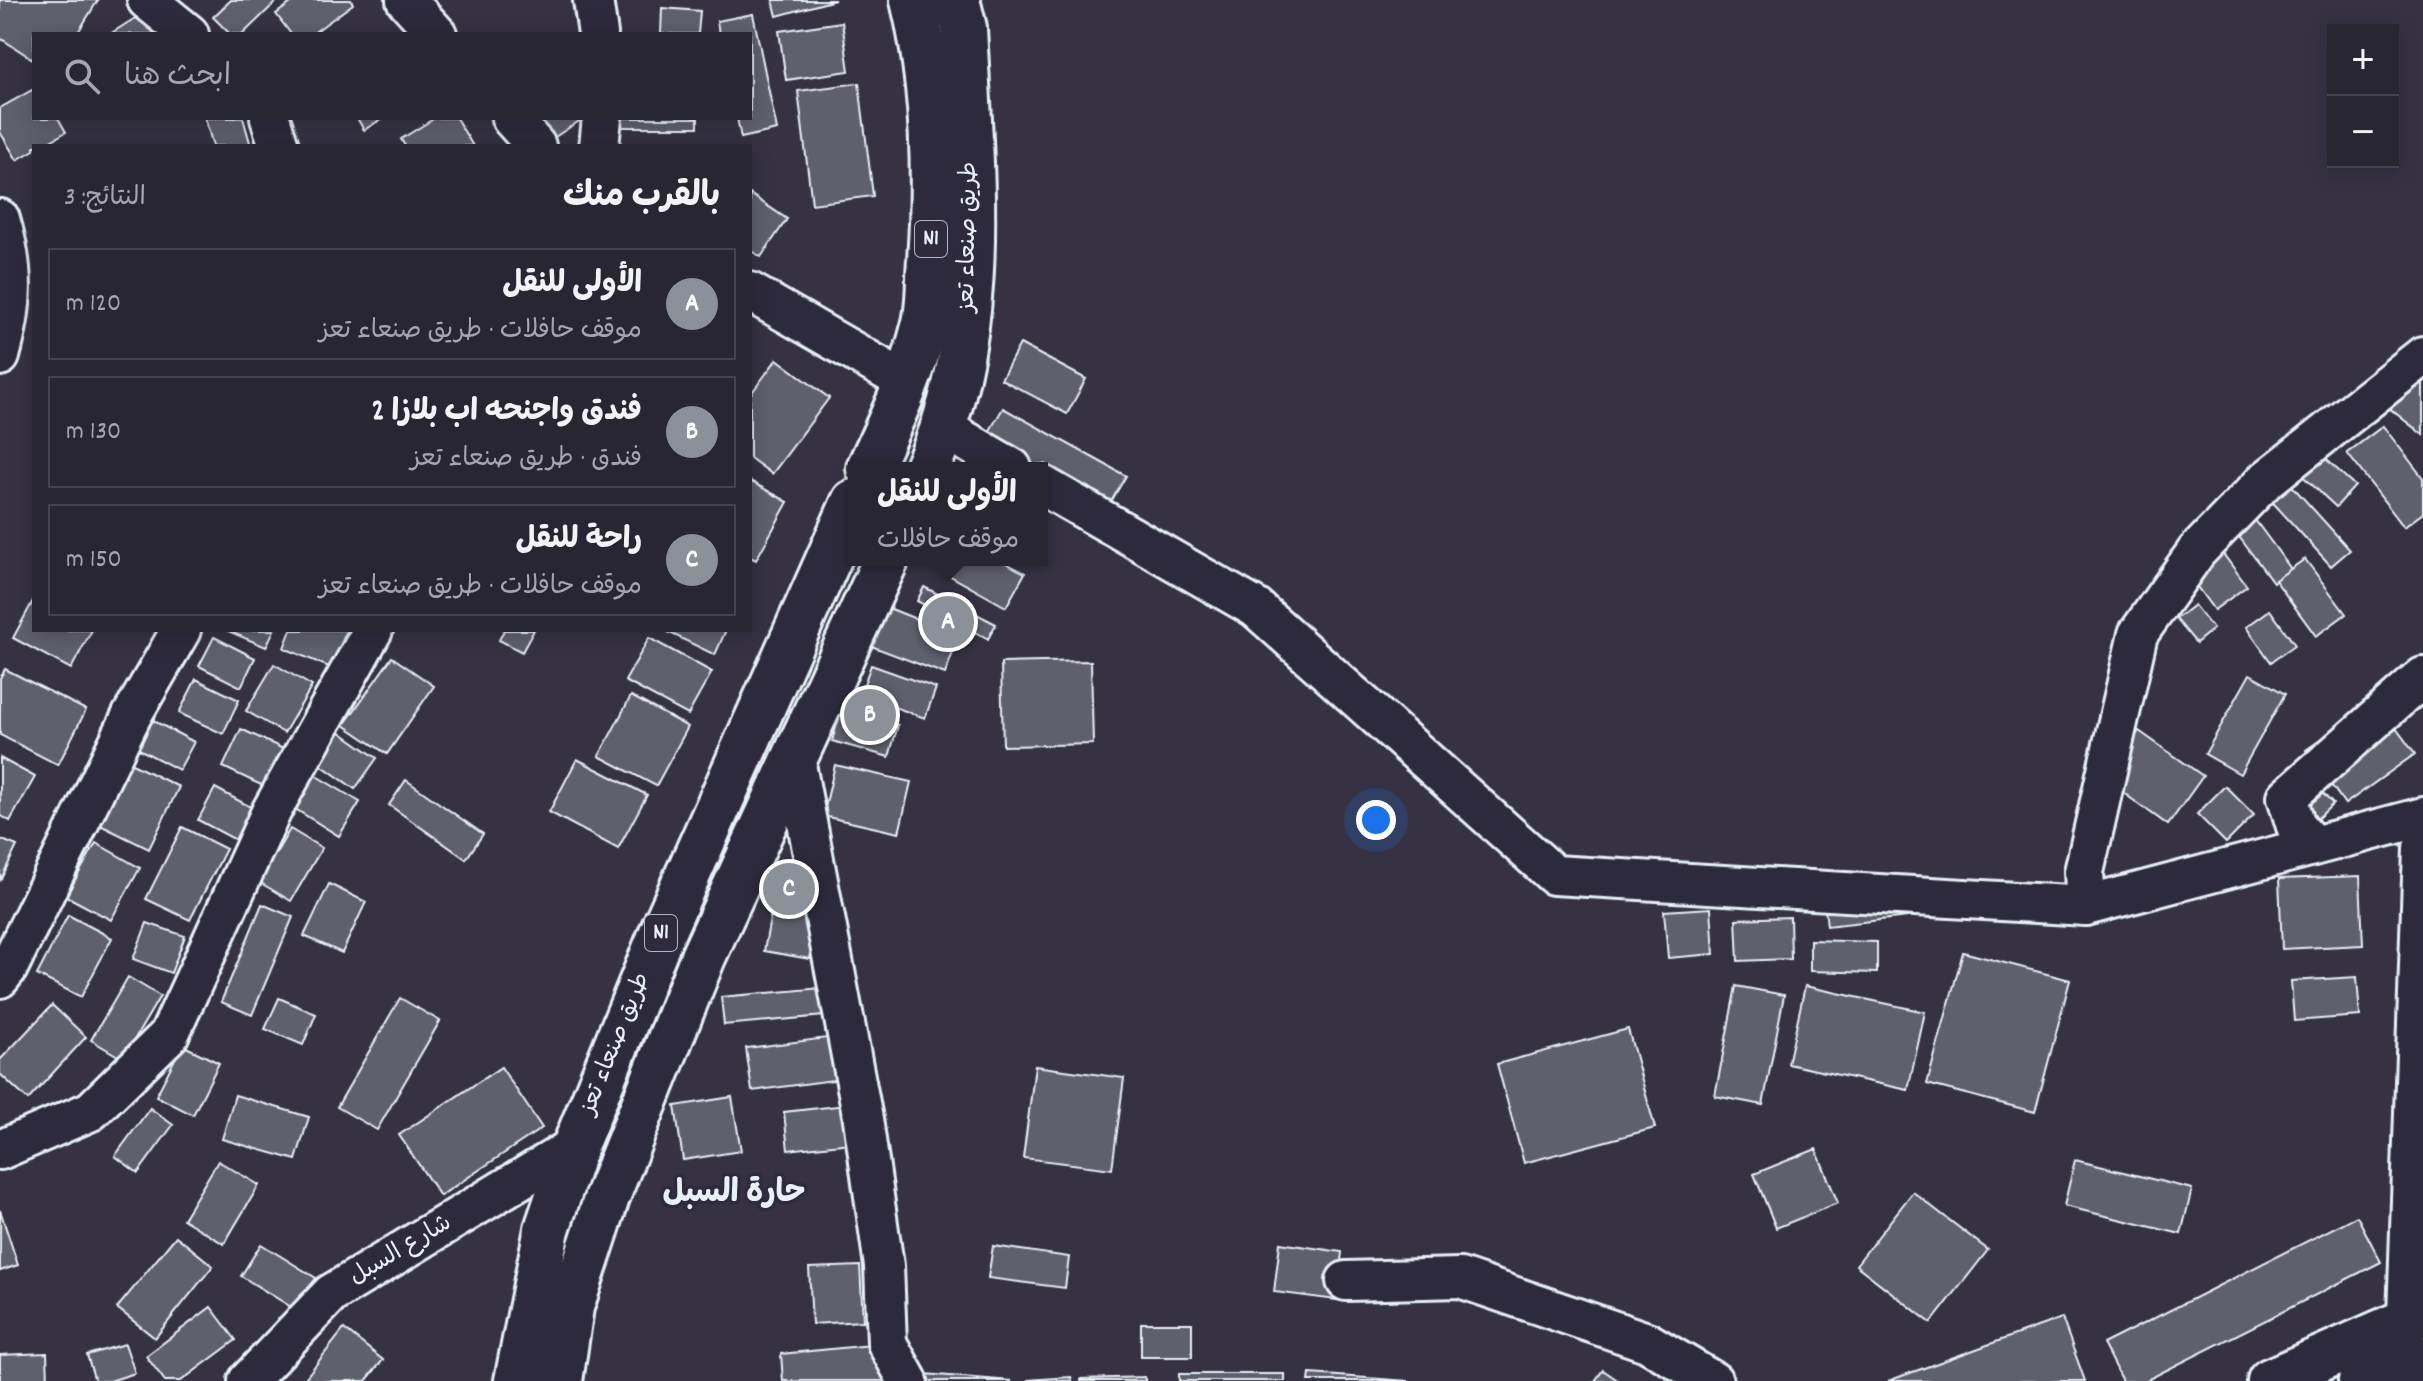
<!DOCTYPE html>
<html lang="ar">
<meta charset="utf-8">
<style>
body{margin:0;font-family:Dekko,"Playpen Sans Arabic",sans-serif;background:#34323f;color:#f1f3f6;direction:rtl}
.controls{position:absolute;right:24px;top:24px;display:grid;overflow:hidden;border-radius:0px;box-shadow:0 4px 20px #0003}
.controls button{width:72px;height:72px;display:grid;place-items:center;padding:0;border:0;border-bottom:2px solid #44434e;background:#282633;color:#f1f3f6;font:40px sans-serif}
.you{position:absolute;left:1376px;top:820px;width:28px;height:28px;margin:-20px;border:6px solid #fff;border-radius:50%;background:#1a73e8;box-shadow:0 0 0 12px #1a73e833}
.badge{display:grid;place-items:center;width:52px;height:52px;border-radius:50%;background:#8c9099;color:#fff;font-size:26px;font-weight:700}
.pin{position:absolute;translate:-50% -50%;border:4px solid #fff;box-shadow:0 2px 8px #0006}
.popup{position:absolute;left:848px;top:462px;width:200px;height:104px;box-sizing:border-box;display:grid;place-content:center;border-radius:0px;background:#282633;filter:drop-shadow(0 2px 6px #0005);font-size:26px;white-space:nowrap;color:#a5a5ac}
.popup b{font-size:30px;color:#f1f3f6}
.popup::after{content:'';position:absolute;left:50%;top:100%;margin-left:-16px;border:16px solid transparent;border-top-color:#282633}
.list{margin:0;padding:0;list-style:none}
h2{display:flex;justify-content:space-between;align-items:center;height:104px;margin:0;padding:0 32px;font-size:34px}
h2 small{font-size:26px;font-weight:400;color:#a5a5ac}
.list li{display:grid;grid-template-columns:52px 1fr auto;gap:24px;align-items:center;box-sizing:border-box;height:112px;margin:0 16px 16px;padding:0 16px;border:2px solid #44434e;border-radius:0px}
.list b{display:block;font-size:30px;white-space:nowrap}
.list p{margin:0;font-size:26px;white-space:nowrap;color:#a5a5ac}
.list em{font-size:26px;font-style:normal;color:#a5a5ac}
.icon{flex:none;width:44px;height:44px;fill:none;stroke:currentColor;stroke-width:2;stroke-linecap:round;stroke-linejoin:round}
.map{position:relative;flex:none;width:2423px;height:1381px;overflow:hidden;direction:ltr}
.search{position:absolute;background:#282633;box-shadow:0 4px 20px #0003;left:32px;top:32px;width:720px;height:88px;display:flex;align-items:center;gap:20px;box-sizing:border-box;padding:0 28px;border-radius:0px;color:#a5a5ac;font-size:30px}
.panel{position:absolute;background:#282633;box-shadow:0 4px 20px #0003;left:32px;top:144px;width:720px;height:488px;border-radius:0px;direction:rtl}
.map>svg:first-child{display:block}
.building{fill:#605e6e;stroke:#e8f1f8;stroke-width:2}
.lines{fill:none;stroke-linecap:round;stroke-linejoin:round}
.minor-casing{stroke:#e8f1f8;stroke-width:44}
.major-casing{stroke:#e8f1f8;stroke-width:50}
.highway-casing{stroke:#e8f1f8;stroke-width:50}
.minor{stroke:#2f2a3d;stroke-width:38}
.major{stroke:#2f2a3d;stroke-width:44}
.highway{stroke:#2f2a3d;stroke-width:44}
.labels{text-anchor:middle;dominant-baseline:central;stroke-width:7;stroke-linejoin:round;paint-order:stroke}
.shield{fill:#2f2a3d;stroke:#b0b5c0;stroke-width:2}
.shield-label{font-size:22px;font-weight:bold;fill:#e8f1f8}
.street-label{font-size:24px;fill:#e8f1f8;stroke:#2f2a3d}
.district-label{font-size:32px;font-weight:bold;fill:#e8f1f8;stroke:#2f2a3d}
</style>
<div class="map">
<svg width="2423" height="1381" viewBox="0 0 2423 1381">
<rect width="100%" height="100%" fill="#363244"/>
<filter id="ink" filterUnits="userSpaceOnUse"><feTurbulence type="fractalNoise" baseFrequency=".0125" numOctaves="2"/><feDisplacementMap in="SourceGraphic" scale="16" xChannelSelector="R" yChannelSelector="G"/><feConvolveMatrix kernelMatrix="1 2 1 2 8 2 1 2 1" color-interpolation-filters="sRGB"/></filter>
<g filter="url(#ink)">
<!-- building -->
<g class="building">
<path d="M 0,0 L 98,0 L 77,34 L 34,34 L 34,60 L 0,38 Z"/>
<path d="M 231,0 L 278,0 L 243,34 L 230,34 L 213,17 Z"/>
<path d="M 295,0 L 351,0 L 353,4 L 312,34 L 291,34 L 276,14 Z"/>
<path d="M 773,0 L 835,0 L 777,16 Z"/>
<path d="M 662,8 L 700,11 L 698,34 L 661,34 Z"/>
<path d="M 148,10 L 164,34 L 110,34 Z"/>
<path d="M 753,14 L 777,130 L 741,138 L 737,118 L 750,118 L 750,34 L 719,34 L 717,21 Z"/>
<path d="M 842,22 L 849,71 L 786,80 L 779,31 Z"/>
<path d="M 859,83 L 873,196 L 812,204 L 798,91 Z"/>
<path d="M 34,89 L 34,118 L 58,118 L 66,132 L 42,146 L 34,146 L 34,150 L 17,160 L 0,132 L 0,108 Z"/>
<path d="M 205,118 L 243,118 L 251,146 L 213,146 Z"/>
<path d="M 357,118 L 383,118 L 364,130 Z"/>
<path d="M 435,118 L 456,118 L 473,146 L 405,146 L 401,139 Z"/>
<path d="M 521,118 L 584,118 L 541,146 Z"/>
<rect x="611" y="118" width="87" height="9"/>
<path d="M 750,194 L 787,219 L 761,257 L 750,250 Z"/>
<path d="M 1020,344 L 1086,379 L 1067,414 L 1001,379 Z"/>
<path d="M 777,359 L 829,398 L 772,474 L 750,458 L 750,395 Z"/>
<path d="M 2405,368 L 2423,382 L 2423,435 L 2379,400 Z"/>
<path d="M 1003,408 L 1126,476 L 1108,507 L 985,439 Z"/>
<path d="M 2383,426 L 2423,478 L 2423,513 L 2404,527 L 2347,453 Z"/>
<path d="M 2313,447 L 2355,486 L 2336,507 L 2293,467 Z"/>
<path d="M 2285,478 L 2350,550 L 2331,566 L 2266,495 Z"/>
<path d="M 750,481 L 788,502 L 756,560 L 750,557 Z"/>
<path d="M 2255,520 L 2291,569 L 2273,582 L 2237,534 Z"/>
<path d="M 2203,527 L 2247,586 L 2214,610 L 2171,551 Z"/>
<path d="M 2305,559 L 2346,614 L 2316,636 L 2275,580 Z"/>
<path d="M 922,560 L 1000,560 L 1025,573 L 1006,607 Z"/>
<path d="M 924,587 L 996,624 L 988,639 L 917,601 Z"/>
<path d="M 34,599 L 34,630 L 92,630 L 71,669 L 13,638 Z"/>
<path d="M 2194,605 L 2213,629 L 2196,643 L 2176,619 Z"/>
<path d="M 886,607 L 959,636 L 945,674 L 871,646 Z"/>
<path d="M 2270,610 L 2295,645 L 2271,662 L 2246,627 Z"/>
<path d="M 226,630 L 274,630 L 266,647 Z"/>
<path d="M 291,630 L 347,630 L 331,668 L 284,648 Z"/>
<path d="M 504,630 L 534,630 L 522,652 L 499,640 Z"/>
<path d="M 664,630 L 726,630 L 715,655 Z"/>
<path d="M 214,637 L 255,658 L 241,687 L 199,666 Z"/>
<path d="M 649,638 L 712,672 L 688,715 L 625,681 Z"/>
<path d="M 392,657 L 434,686 L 387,754 L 344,725 Z"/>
<path d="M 1091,661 L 1093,744 L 1003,746 L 1001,663 Z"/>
<path d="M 274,664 L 312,686 L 284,733 L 246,711 Z"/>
<path d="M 871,665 L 936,688 L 925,718 L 860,695 Z"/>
<path d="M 5,669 L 86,710 L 58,765 L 0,735 L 0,678 Z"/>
<path d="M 2250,674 L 2285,694 L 2240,774 L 2205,754 Z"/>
<path d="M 196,679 L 239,700 L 223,734 L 179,713 Z"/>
<path d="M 631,696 L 688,727 L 656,786 L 599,756 Z"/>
<path d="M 2376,701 L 2415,754 L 2345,804 L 2306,750 Z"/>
<path d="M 841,710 L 898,725 L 889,757 L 832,741 Z"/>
<path d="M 152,720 L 194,742 L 179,770 L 137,748 Z"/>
<path d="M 241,729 L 294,754 L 276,792 L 223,767 Z"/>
<path d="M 336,729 L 377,758 L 355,789 L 314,760 Z"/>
<path d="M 2139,731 L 2203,776 L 2168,825 L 2104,779 Z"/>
<path d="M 0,758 L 35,777 L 10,821 L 0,815 Z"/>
<path d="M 577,759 L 647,795 L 618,849 L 549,812 Z"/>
<path d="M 130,763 L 179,787 L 149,849 L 100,825 Z"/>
<path d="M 835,765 L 911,782 L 899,833 L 823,816 Z"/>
<path d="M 2302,772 L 2333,804 L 2302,833 Z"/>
<path d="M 313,774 L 360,802 L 339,836 L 292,807 Z"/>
<path d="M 406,780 L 483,834 L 466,859 L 389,805 Z"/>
<path d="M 2225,786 L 2254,815 L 2226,843 L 2197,814 Z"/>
<path d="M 215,788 L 264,814 L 247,846 L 198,820 Z"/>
<path d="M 182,827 L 226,849 L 190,920 L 146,899 Z"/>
<path d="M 290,829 L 322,848 L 291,901 L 259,882 Z"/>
<path d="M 0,839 L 17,846 L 0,881 Z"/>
<path d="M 96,843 L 140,868 L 111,920 L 66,896 Z"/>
<path d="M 2360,876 L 2363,945 L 2282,949 L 2279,879 Z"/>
<path d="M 329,884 L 366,902 L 342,953 L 304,936 Z"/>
<path d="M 775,892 L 820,900 L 810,959 L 764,951 Z"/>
<path d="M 1914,898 L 1916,916 L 1827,926 L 1825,908 Z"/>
<path d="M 262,904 L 293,917 L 252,1015 L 221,1002 Z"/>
<path d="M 1711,908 L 1714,954 L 1668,958 L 1664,911 Z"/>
<path d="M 68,915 L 112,938 L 81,997 L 37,975 Z"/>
<path d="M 1790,917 L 1791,959 L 1738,961 L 1736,919 Z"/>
<path d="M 147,923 L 185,936 L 171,973 L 133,959 Z"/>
<path d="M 1810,940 L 1877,942 L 1877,973 L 1810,971 Z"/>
<path d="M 1963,952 L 2070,980 L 2035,1112 L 1927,1084 Z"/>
<path d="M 128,977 L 160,996 L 123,1059 L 91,1040 Z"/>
<path d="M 2357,977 L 2360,1016 L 2294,1021 L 2291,981 Z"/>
<path d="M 1736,986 L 1784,995 L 1763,1105 L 1715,1096 Z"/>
<path d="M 1805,986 L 1925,1012 L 1908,1090 L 1788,1064 Z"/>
<path d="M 822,988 L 824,1016 L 724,1025 L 721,997 Z"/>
<path d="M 279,998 L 316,1014 L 303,1045 L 265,1029 Z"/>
<path d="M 400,998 L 440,1021 L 377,1130 L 337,1107 Z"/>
<path d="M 52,1005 L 86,1037 L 28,1100 L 0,1074 L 0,1060 Z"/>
<path d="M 1628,1029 L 1655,1128 L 1524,1163 L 1497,1064 Z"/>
<path d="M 843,1036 L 849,1078 L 752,1091 L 746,1048 Z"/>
<path d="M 182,1045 L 219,1063 L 193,1115 L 156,1096 Z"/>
<path d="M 1035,1066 L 1124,1078 L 1112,1169 L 1023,1158 Z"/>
<path d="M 501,1067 L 542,1128 L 440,1196 L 399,1135 Z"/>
<path d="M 235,1095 L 309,1117 L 296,1160 L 222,1139 Z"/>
<path d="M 732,1097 L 741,1151 L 683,1160 L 675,1106 Z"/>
<path d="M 846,1105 L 850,1143 L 788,1150 L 784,1112 Z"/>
<path d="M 150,1108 L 173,1125 L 138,1173 L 115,1156 Z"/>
<path d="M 1816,1149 L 1838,1203 L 1776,1228 L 1754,1174 Z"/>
<path d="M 2075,1160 L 2192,1189 L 2181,1234 L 2064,1206 Z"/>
<path d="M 218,1161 L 259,1185 L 224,1244 L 183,1219 Z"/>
<path d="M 1913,1192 L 1988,1250 L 1931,1323 L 1856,1265 Z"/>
<path d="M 0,1210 L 18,1265 L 0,1271 Z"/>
<path d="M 2357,1216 L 2381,1262 L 2145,1381 L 2122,1381 L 2103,1344 Z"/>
<path d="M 176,1236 L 213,1266 L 155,1338 L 117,1308 Z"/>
<path d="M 1280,1243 L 1342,1252 L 1336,1300 L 1274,1292 Z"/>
<path d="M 261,1244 L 316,1278 L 296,1310 L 241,1276 Z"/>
<path d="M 993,1246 L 1069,1257 L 1065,1288 L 988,1278 Z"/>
<path d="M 860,1266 L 863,1321 L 812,1324 L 809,1268 Z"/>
<path d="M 211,1307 L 236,1340 L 181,1381 L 165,1381 L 146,1356 Z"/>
<path d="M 2062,1318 L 2085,1381 L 1888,1381 Z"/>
<rect x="1141" y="1323" width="51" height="34"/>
<path d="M 344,1329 L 383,1360 L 366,1381 L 303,1381 Z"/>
<path d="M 125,1344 L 135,1373 L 110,1381 L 95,1381 L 87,1355 Z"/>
<path d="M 881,1344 L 885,1381 L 783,1381 L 781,1354 Z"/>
<path d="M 47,1353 L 48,1381 L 0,1381 L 0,1355 Z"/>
<path d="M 1603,1370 L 1619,1381 L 1595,1381 Z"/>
<path d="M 912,1373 L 1012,1381 L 912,1381 Z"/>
<rect x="1179" y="1374" width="106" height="7"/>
<path d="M 1310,1374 L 1409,1381 L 1309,1381 Z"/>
<path d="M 1071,1377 L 1072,1381 L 1028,1381 L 1028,1380 Z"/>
<path d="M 1145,1377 L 1145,1381 L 1081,1381 L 1081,1379 Z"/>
</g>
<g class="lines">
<!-- minor casing -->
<g class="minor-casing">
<g id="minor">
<path d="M 147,0 L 189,34"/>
<path d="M 406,0 L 437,34"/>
<path d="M 593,0 L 598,34"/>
<path d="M 270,118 L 279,146"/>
<path d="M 511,118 L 536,146"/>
<path d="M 599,146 L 602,118"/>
<path d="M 0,219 C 15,269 14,305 0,356"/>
<path d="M 750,292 L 908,383"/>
<path d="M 945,429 L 1012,468"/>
<path d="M 1042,485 L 1256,608 L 1554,875 L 2086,906 L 2423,817"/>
<path d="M 795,759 L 863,1119 L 884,1266 L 887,1343 L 908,1381"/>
<path d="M 2313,846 L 2296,826 L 2287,797 L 2423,677"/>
<path d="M 2086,906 L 2084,872 L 2138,634 L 2197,551 L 2265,481 L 2423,356"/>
<path d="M 0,978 L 8,968 L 132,715 L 181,630"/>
<path d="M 0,1150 L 91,1111 L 169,1035 L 272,810 L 373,630"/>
<path d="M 1346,1281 L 1460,1278 L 1647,1342 L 1713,1381"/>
<path d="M 2407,1318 L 2423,848"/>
<path d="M 248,1381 L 331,1294 L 575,1146"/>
</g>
</g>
<!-- major casing -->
<g class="major-casing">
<g id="major">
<path d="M 2270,1381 L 2423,1314"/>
<path d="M 2361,1381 L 2423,1360"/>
</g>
</g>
<!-- highway casing -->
<g class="highway-casing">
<g id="highway">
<path d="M 869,468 C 891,421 912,376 924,327 C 930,306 928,281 930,260 C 936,173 934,85 913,0"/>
<path d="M 927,468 C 990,330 971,176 964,28 L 957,0"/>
<path d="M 517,1381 L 547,1229 L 575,1146 L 661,935 L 854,502"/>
<path d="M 560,1381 L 571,1307 L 607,1197 L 703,957 L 886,560"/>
</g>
</g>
<!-- minor -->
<use href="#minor" class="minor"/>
<!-- major -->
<use href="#major" class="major"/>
<!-- highway -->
<use href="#highway" class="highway"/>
</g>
</g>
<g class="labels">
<!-- shield labels -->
<g class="shield">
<rect x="915" y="221" width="32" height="36" rx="6"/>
<rect x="645" y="915" width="32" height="36" rx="6"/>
</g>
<g class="shield-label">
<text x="931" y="239">N1</text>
<text x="661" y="933">N1</text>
</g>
<!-- street labels -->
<g class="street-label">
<text transform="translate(969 237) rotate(-89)">طريق صنعاء تعز</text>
<text transform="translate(616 1044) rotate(-68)">طريق صنعاء تعز</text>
<text transform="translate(401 1251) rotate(-31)">شارع السبل</text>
</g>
<!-- district labels -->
<g class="district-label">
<text x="734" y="1195">حارة السبل</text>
</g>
</g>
</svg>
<div class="controls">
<button>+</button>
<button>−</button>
</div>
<div class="you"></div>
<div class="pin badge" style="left:948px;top:622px">A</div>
<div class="popup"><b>الأولى للنقل</b>موقف حافلات</div>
<div class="pin badge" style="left:870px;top:715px">B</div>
<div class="pin badge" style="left:789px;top:889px">C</div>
<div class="search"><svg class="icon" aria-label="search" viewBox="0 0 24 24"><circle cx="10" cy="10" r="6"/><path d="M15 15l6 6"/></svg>ابحث هنا</div>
<section class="panel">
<h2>بالقرب منك<small>النتائج: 3</small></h2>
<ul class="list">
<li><span class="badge">A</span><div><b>الأولى للنقل</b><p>موقف حافلات · طريق صنعاء تعز</p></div><em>120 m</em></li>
<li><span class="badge">B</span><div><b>فندق واجنحه اب بلازا 2</b><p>فندق · طريق صنعاء تعز</p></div><em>130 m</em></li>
<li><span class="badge">C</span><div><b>راحة للنقل</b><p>موقف حافلات · طريق صنعاء تعز</p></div><em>150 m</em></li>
</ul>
</section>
</div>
